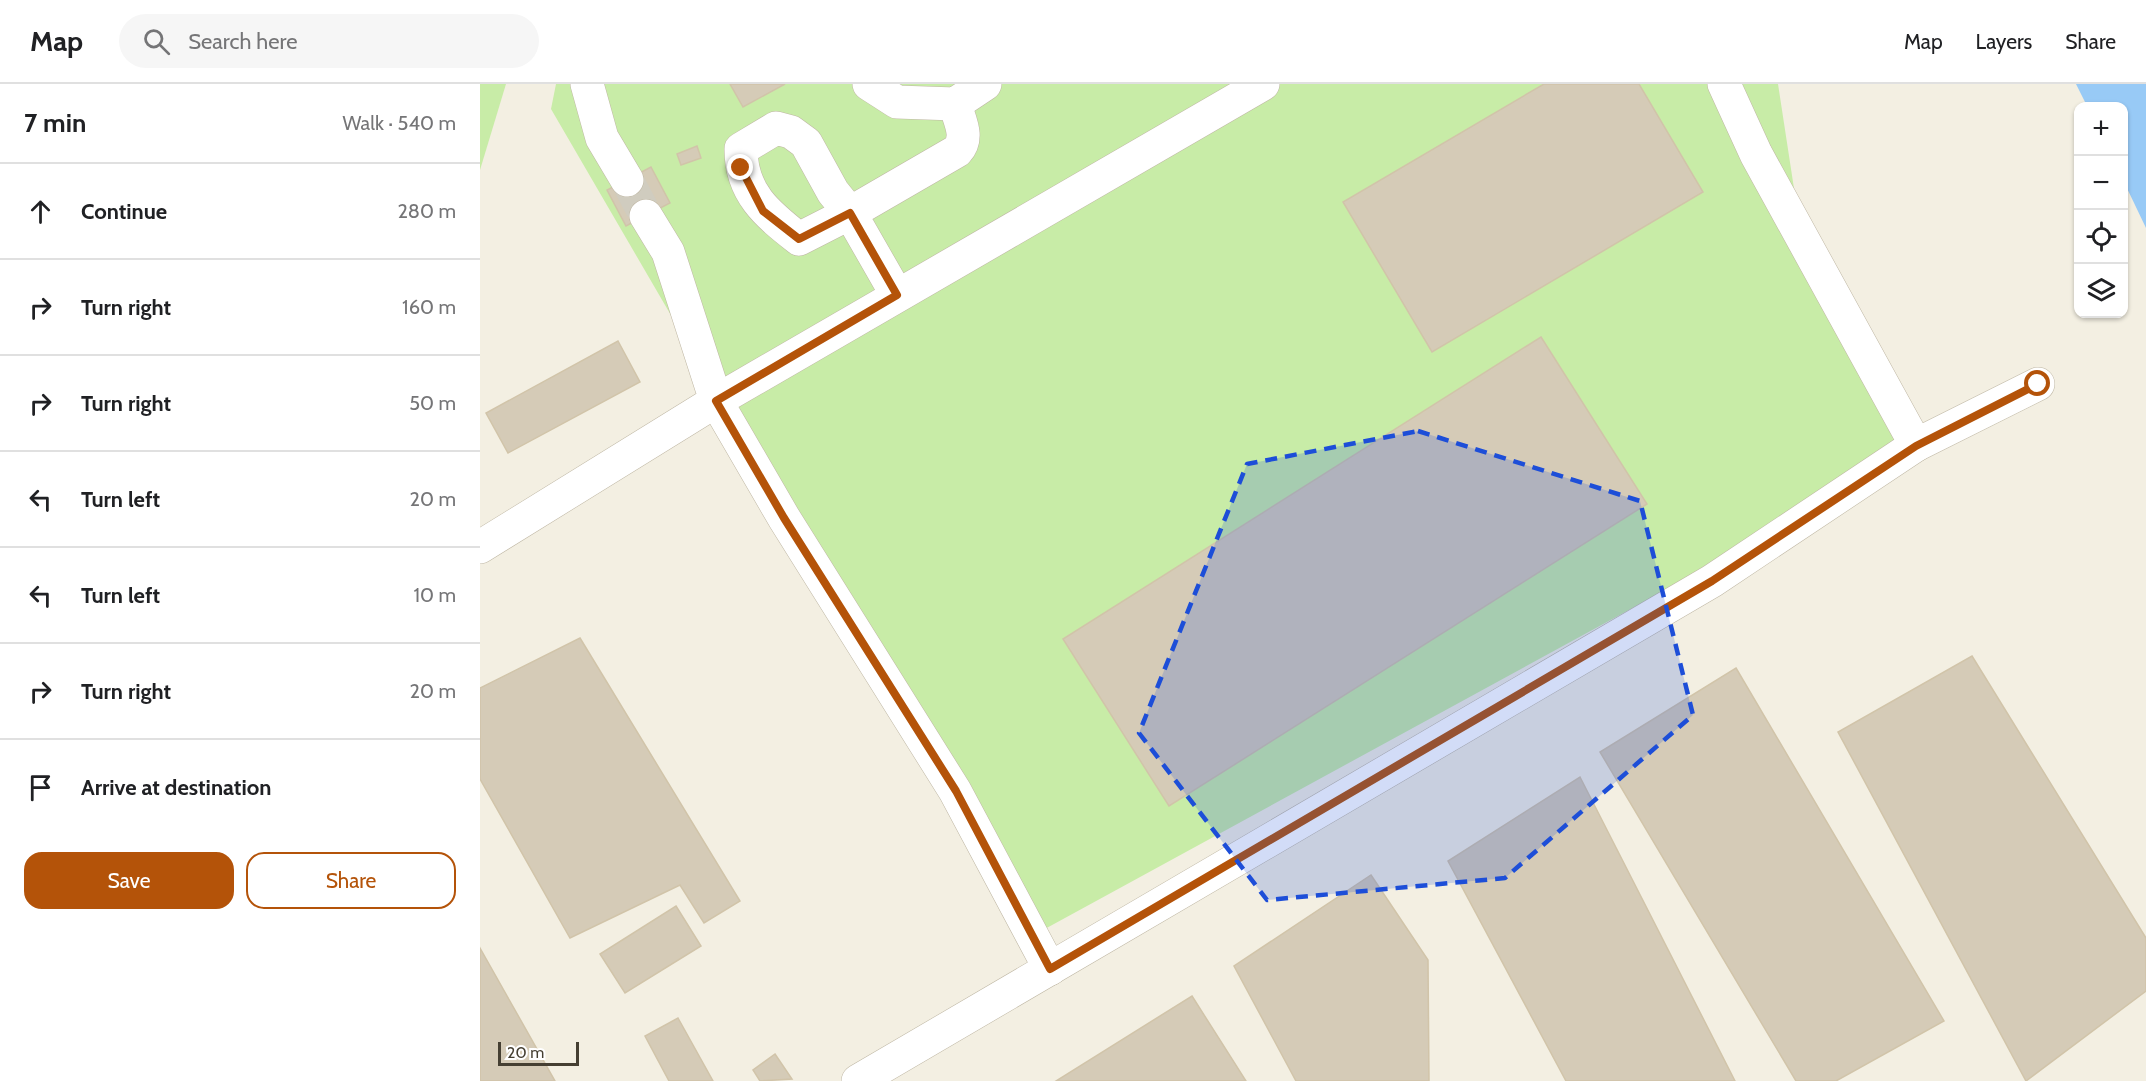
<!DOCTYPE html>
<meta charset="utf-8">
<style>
body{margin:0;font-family:Cabin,sans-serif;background:#f6f6f6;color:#202124}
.controls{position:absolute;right:18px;top:18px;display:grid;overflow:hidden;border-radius:12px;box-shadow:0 2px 4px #0004}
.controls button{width:54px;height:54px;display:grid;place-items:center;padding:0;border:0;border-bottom:2px solid #e0e0e0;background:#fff;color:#202124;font:30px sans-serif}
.scale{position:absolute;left:18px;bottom:15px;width:81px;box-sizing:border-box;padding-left:6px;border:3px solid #453f32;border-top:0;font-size:16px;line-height:21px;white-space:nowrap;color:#453f32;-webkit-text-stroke:4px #fff;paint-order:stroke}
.stop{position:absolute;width:18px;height:18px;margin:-14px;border:4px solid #b45309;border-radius:50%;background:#fff}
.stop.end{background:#b45309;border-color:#fff;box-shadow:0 2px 6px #0008}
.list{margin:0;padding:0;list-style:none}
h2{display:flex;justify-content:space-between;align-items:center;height:78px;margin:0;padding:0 24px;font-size:26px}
h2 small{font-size:20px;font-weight:400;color:#757577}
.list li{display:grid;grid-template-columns:39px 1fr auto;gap:18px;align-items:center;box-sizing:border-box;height:96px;padding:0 24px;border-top:2px solid #e0e0e0}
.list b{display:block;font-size:22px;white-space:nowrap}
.list em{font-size:20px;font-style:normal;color:#757577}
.actions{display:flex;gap:12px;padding:18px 24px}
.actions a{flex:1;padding:14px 0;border:2px solid #b45309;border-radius:18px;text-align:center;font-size:21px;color:#b45309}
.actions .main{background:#b45309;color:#fff}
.icon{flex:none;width:33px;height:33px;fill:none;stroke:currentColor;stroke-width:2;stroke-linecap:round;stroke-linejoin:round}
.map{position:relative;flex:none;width:1666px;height:997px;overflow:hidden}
header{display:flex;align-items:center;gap:36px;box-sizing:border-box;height:84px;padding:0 30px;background:#fff;border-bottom:2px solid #e0e0e0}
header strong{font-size:28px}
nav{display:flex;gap:33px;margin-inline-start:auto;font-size:21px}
.search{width:420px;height:54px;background:#f6f6f6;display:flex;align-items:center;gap:15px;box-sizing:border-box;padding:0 21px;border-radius:33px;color:#757577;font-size:22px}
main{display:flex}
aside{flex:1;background:#fff}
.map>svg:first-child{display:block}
.green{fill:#c8eca7}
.water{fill:#98caf6}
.building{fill:#d5cbb7;stroke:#d1c4a9;stroke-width:1.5}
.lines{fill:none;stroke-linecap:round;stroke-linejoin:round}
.minor-tunnel{stroke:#d0ccbf;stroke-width:33;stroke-dasharray:33 16;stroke-linecap:butt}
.minor-casing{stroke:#bfb7a4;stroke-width:34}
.minor{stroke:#fff;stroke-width:33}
.route{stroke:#b45309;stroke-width:8}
.marked{fill:#1d4ed8;fill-opacity:0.2;stroke:#1d4ed8;stroke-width:4.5;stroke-dasharray:12 8;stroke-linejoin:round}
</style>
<header>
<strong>Map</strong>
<div class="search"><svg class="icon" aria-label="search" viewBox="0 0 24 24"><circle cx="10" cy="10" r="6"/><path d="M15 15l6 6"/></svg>Search here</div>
<nav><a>Map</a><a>Layers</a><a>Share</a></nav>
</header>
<main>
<aside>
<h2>7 min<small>Walk · 540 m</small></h2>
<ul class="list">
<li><svg class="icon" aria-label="ahead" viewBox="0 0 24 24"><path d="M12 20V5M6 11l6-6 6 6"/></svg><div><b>Continue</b></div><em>280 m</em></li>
<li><svg class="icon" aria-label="right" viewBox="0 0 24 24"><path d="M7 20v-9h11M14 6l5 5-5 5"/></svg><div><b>Turn right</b></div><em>160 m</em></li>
<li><svg class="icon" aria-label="right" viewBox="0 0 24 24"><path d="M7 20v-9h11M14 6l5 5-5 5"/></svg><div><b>Turn right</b></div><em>50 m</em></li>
<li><svg class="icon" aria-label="left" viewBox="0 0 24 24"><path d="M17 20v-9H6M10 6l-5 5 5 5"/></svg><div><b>Turn left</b></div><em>20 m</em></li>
<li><svg class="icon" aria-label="left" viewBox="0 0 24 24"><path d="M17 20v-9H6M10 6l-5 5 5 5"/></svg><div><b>Turn left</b></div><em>10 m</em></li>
<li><svg class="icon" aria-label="right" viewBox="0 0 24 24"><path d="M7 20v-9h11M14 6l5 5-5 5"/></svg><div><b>Turn right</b></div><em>20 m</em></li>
<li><svg class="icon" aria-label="arrive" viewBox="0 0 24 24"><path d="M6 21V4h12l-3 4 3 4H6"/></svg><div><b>Arrive at destination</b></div></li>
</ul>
<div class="actions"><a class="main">Save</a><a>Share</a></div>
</aside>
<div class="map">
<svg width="1666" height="997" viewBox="0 0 1666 997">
<rect width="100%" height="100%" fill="#f3efe2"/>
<!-- green -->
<g class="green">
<path d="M 0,0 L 26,0 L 0,86 Z"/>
<path d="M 76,0 L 1298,0 L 1315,111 L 1451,361 L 552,852 L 71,25 Z"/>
</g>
<!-- water -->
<path class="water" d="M 1596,0 L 1666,0 L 1666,144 L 1644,98 L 1644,22 L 1607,22 Z"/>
<!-- building -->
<g class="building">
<path d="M 250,0 L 305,0 L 263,23 Z"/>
<path d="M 1064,0 L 1159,0 L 1223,108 L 952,268 L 863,118 Z"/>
<path d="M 217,62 L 221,74 L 201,81 L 197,70 Z"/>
<path d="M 171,83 L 190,119 L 146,142 L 127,106 Z"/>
<path d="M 1061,253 L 1167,420 L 689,722 L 583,555 Z"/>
<path d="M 138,257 L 160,298 L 28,369 L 6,329 Z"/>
<path d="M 100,554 L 260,817 L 224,839 L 200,801 L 90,854 L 0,695 L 0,604 Z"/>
<path d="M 1492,572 L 1666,854 L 1666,907 L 1546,997 L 1358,648 Z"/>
<path d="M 1256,584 L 1464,937 L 1356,997 L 1316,997 L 1120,668 Z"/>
<path d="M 1100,693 L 1255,997 L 1086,997 L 968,777 Z"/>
<path d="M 891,791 L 948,876 L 949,997 L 816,997 L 754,882 Z"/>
<path d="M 196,822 L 221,862 L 145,909 L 120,870 Z"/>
<path d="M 0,864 L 75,997 L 0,997 Z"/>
<path d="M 712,912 L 766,997 L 576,997 Z"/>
<path d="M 198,934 L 233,997 L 189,997 L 165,952 Z"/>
<path d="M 295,970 L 312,995 L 280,997 L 273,986 Z"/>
</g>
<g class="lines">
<!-- minor-tunnel -->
<path class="minor-tunnel" d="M 147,96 L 166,132"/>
<!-- minor casing -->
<g class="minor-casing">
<g id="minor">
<path d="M 107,0 L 122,54 L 147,96"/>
<path d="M 389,0 L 417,18 L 475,20 L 505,0"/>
<path d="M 1244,0 L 1276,70 L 1436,361 L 1558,300"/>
<path d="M 417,211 L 370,129 L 319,155 C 287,130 261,109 261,65 L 296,44 L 311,48 L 326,59 L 353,108 L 370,129 L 477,67 C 490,53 479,36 475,20"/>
<path d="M 0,463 L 236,317 L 188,168 L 166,132"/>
<path d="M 570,885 L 475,707 L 304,434 L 236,317 L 783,0"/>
<path d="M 378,997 L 1232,497 L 1436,361"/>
</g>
</g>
<!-- minor -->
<use href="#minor" class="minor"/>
</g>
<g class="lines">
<!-- route -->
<path class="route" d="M 261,84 L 283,127 L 319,155 L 370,129 L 417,211 L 236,317 L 304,434 L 476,707 L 570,885 L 1232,497 L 1436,362 L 1558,300"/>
</g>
<!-- marked area -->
<path class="marked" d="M 938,347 L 1160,417 L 1213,631 L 1025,794 L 787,816 L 659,649 L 767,380 Z"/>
</svg>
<div class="controls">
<button>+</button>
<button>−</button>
<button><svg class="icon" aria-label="locate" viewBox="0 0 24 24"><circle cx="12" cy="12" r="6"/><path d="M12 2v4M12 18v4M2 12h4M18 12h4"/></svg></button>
<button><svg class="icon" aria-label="layers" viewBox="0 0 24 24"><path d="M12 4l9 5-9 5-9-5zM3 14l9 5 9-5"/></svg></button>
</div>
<div class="scale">20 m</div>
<div class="stop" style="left:1558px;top:300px"></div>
<div class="stop end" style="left:261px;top:84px"></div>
</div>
</main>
